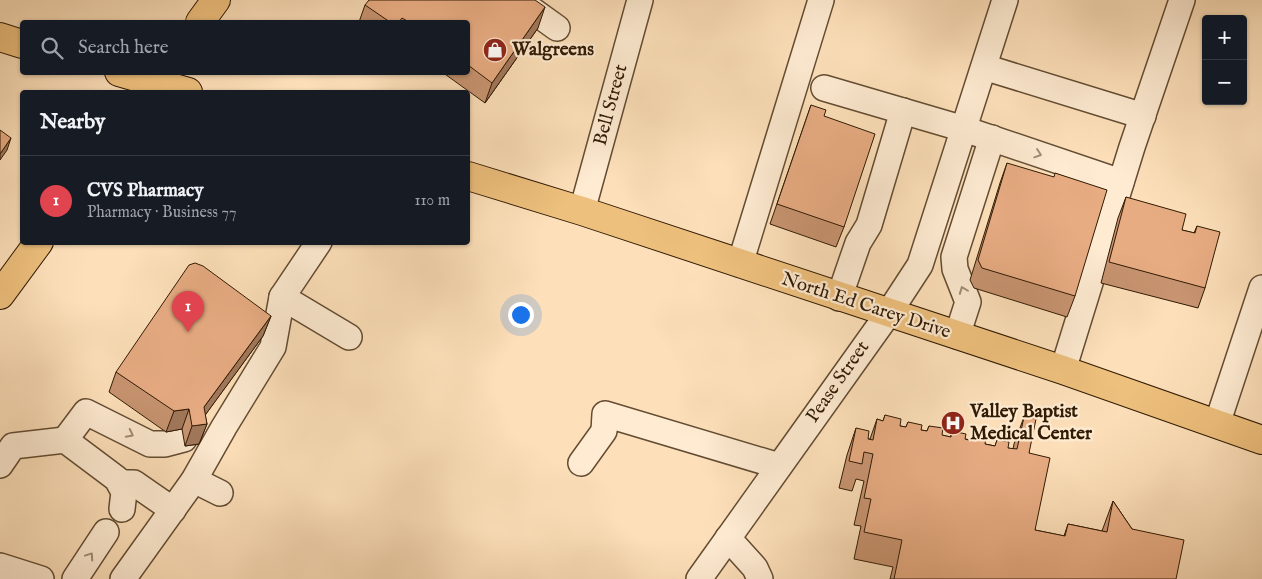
<!DOCTYPE html>
<meta charset="utf-8">
<style>
body{margin:0;font-family:"IM FELL English",serif;background:#20242c;color:#f1f3f6}
.controls{position:absolute;right:15px;top:15px;display:grid;overflow:hidden;border-radius:5px;box-shadow:0 1px 4px #0004}
.controls button{width:45px;height:45px;display:grid;place-items:center;padding:0;border:0;border-bottom:1px solid #363941;background:#171b24;color:#f1f3f6;font:25px sans-serif}
.you{position:absolute;left:520px;top:314px;width:18px;height:18px;margin:-12px;border:4px solid #fff;border-radius:50%;background:#1a73e8;box-shadow:0 0 0 8px #1a73e833}
.badge{display:grid;place-items:center;width:32px;height:32px;border-radius:50%;background:#8c9099;color:#fff;font-size:16px;font-weight:700}
.pin{position:absolute;translate:-50% -41px;filter:drop-shadow(0 1px 2px #0008)}
.pin::after{content:'';position:absolute;top:26px;width:18px;height:15px;background:inherit;clip-path:polygon(0 0,100% 0,50% 100%)}
.list{margin:0;padding:0;list-style:none}
h2{display:flex;justify-content:space-between;align-items:center;height:65px;margin:0;padding:0 20px;font-size:21px}
h2 small{font-size:16px;font-weight:400;color:#9ea1a6}
.list li{display:grid;grid-template-columns:32px 1fr auto;gap:15px;align-items:center;box-sizing:border-box;height:90px;padding:0 20px;border-top:1px solid #363941}
.list b{display:block;font-size:19px;white-space:nowrap}
.list p{margin:0;font-size:16px;white-space:nowrap;color:#9ea1a6}
.list em{font-size:16px;font-style:normal;color:#9ea1a6}
.icon{flex:none;width:28px;height:28px;fill:none;stroke:currentColor;stroke-width:2;stroke-linecap:round;stroke-linejoin:round}
.map{position:relative;flex:none;width:1262px;height:579px;overflow:hidden}
.search{position:absolute;background:#171b24;box-shadow:0 1px 4px #0004;left:20px;top:20px;width:450px;height:55px;display:flex;align-items:center;gap:12px;box-sizing:border-box;padding:0 18px;border-radius:5px;color:#9ea1a6;font-size:19px}
.panel{position:absolute;background:#171b24;box-shadow:0 1px 4px #0004;left:20px;top:90px;width:450px;height:155px;border-radius:5px}
.map>svg:first-child{display:block}
.lines{fill:none;stroke-linecap:round;stroke-linejoin:round}
.minor-casing{stroke:#634c32;stroke-width:28}
.major-casing{stroke:#301a04;stroke-width:30}
.minor{stroke:#feebd2;stroke-width:25}
.major{stroke:#eec07d;stroke-width:28}
.wall{fill:#c89471;stroke:#301a04}
.shaded-wall{fill:#a2785c;stroke:#301a04}
.building{fill:#e8ac83;stroke:#301a04}
.oneway{stroke:#a18d75}
.labels{text-anchor:middle;dominant-baseline:central;stroke-width:4.5;stroke-linejoin:round;paint-order:stroke}
.poi-label{font-size:19px;font-weight:bold;fill:#301a04;stroke:#feebd2;text-anchor:start}
.street-label{font-size:19px;fill:#301a04;stroke:#feebd2}
</style>
<div class="map">
<svg width="1262" height="579" viewBox="0 0 1262 579">
<rect width="100%" height="100%" fill="#fde0ba"/>
<filter id="stains"><feTurbulence type="fractalNoise" baseFrequency=".004" numOctaves="4"/><feColorMatrix values="0 0 0 0 .2 0 0 0 0 .09 0 0 0 0 .02 0 0 0 .5 -.17"/></filter>
<radialGradient id="worn" r=".72"><stop offset=".6" stop-color="#630" stop-opacity="0"/><stop offset="1" stop-color="#630" stop-opacity=".3"/></radialGradient>
<g class="lines">
<!-- minor casing -->
<g class="minor-casing">
<g id="minor">
<path d="M 518,0 L 557,28"/>
<path d="M 984,67 L 1143,116"/>
<path d="M 824,88 L 964,129 L 1121,182"/>
<path d="M 582,211 L 640,0"/>
<path d="M 319,242 L 282,297 L 349,337"/>
<path d="M 740,264 L 821,0"/>
<path d="M 839,298 L 858,243 L 869,225 L 903,111"/>
<path d="M 957,336 L 968,302 L 955,269 L 954,257 L 992,138"/>
<path d="M 1063,370 L 1132,147 L 1182,0"/>
<path d="M 1217,424 L 1262,288"/>
<path d="M 65,440 L 86,412 L 150,444 L 165,444 L 184,439"/>
<path d="M 581,463 L 604,431 L 605,414 L 779,466"/>
<path d="M 0,465 L 13,446 L 65,440 L 117,479 L 124,492 L 122,509"/>
<path d="M 194,480 L 220,493"/>
<path d="M 120,483 L 134,483 L 173,510"/>
<path d="M 728,538 L 755,568 L 760,579"/>
<path d="M 0,566 L 41,579"/>
<path d="M 75,579 L 106,532"/>
<path d="M 123,579 L 194,480 L 224,427 L 273,347 L 282,297"/>
<path d="M 699,579 L 888,314 L 920,265 L 1005,0"/>
</g>
</g>
<!-- major casing -->
<g class="major-casing">
<g id="major">
<path d="M 200,22 L 216,0"/>
<path d="M 0,37 L 22,44"/>
<path d="M 119,72 L 188,92"/>
<path d="M 468,176 L 582,211 L 1063,370 L 1262,440"/>
<path d="M 0,295 L 39,242"/>
</g>
</g>
<!-- minor -->
<use href="#minor" class="minor"/>
<!-- major -->
<use href="#major" class="major"/>
</g>
<!-- wall -->
<g class="wall">
<path d="M 365,5 L 538,28 L 485,103 L 442,72 L 468,72 L 468,22 L 359,22 Z"/>
<path d="M 811,105 L 824,116 L 844,227 L 836,247 L 770,224 Z"/>
<path d="M 1007,163 L 1075,296 L 1067,317 L 974,288 L 970,280 L 1000,183 Z"/>
<path d="M 1126,197 L 1182,230 L 1194,233 L 1197,226 L 1205,288 L 1198,308 L 1101,283 L 1118,218 Z"/>
<path d="M 271,316 L 263,336 L 205,415 L 207,424 L 199,444 L 185,446 L 182,429 L 166,432 L 109,392 L 116,372 Z"/>
<path d="M 885,415 L 900,426 L 906,427 L 908,422 L 921,430 L 927,431 L 929,426 L 942,435 L 950,437 L 952,431 L 965,439 L 971,440 L 973,436 L 985,444 L 995,446 L 997,440 L 1008,448 L 1013,449 L 1014,444 L 1024,417 L 1029,453 L 1035,530 L 1064,536 L 1068,524 L 1102,531 L 1113,501 L 1132,529 L 1176,579 L 890,579 L 893,567 L 854,559 L 861,526 L 854,525 L 864,481 L 856,479 L 852,491 L 839,488 L 847,455 L 856,428 L 868,439 L 870,439 L 877,419 L 883,421 Z"/>
</g>
<!-- shaded-wall -->
<g class="shaded-wall">
<path d="M 545,7 L 538,28 L 485,103 L 492,83 Z"/>
<path d="M 11,138 L 7,150 L 0,160 L 0,154 Z"/>
<path d="M 271,316 L 263,336 L 198,425 L 207,424 L 199,444 L 185,446 L 192,426 L 204,407 Z"/>
<path d="M 189,409 L 182,429 L 166,432 L 174,411 Z"/>
</g>
<!-- building -->
<g class="building">
<path d="M 369,0 L 535,0 L 545,7 L 492,83 L 468,65 L 468,22 L 409,22 L 402,18 L 399,22 L 390,22 L 365,5 Z"/>
<path d="M 811,105 L 826,110 L 824,116 L 875,134 L 844,227 L 777,204 Z"/>
<path d="M 0,130 L 11,138 L 0,154 Z"/>
<path d="M 1007,163 L 1054,177 L 1055,173 L 1107,190 L 1075,296 L 982,268 L 978,260 Z"/>
<path d="M 1126,197 L 1186,214 L 1182,230 L 1195,233 L 1197,226 L 1220,232 L 1205,288 L 1109,262 Z"/>
<path d="M 195,263 L 203,266 L 271,316 L 204,407 L 207,424 L 192,426 L 189,409 L 174,411 L 116,372 L 189,265 Z"/>
<path d="M 885,415 L 901,419 L 900,426 L 906,427 L 908,422 L 922,425 L 921,430 L 927,431 L 929,426 L 943,428 L 942,435 L 951,437 L 952,431 L 966,434 L 965,439 L 972,441 L 973,436 L 986,438 L 985,444 L 995,446 L 997,440 L 1009,442 L 1008,448 L 1017,449 L 1024,417 L 1036,419 L 1029,453 L 1050,458 L 1035,530 L 1065,536 L 1068,524 L 1107,532 L 1113,501 L 1132,529 L 1184,540 L 1176,579 L 894,579 L 902,540 L 864,532 L 871,499 L 864,498 L 873,454 L 864,452 L 862,464 L 849,461 L 856,428 L 869,431 L 868,439 L 873,440 L 877,419 L 883,421 Z"/>
</g>
<!-- one-way arrows -->
<defs><path id="oneway-chevron" d="M-2-3.5L2.5 0L-2 3.5" fill="none" stroke-width="1.6" stroke-linecap="round" stroke-linejoin="round" transform="scale(1.25)"/></defs>
<g class="oneway">
<use href="#oneway-chevron" transform="translate(1038 154) rotate(19)"/>
<use href="#oneway-chevron" transform="translate(963 290) rotate(-111)"/>
<use href="#oneway-chevron" transform="translate(130 434) rotate(27)"/>
<use href="#oneway-chevron" transform="translate(90 556) rotate(-56)"/>
</g>
<!-- icons -->
<defs>
<g id="shop-disc" transform="scale(1.25)"><circle r="9.5" fill="#8f2418" stroke="#feebd2"/><path d="M-5-2.5h2.3a2.7 3.5 0 0 1 5.4 0H5L5.5 6h-11ZM-1.5-2.5h3a1.5 2.3 0 0 0-3 0Z" fill="#fff"/></g>
<g id="hospital-disc" transform="scale(1.25)"><circle r="9.5" fill="#8f2418" stroke="#feebd2"/><path d="M-5-5h3v3.5h4V-5h3V5h-3V1.5h-4V5h-3Z" fill="#fff"/></g>
</defs>
<g fill-rule="evenodd">
<use href="#shop-disc" x="495" y="50"/>
<use href="#hospital-disc" x="953" y="423"/>
</g>
<g class="labels">
<!-- poi labels -->
<g class="poi-label">
<text x="512" y="50">Walgreens</text>
<text x="970" y="412">Valley Baptist<tspan x="970" dy="22">Medical Center</tspan></text>
</g>
<!-- street labels -->
<g class="street-label">
<text transform="translate(611 105) rotate(-75)">Bell Street</text>
<text transform="translate(866 306) rotate(18)">North Ed Carey Drive</text>
<text transform="translate(838 382) rotate(-55)">Pease Street</text>
</g>
</g>
<rect width="100%" height="100%" filter="url(#stains)"/>
<rect width="100%" height="100%" fill="url(#worn)"/>
</svg>
<div class="controls">
<button>+</button>
<button>−</button>
</div>
<div class="you"></div>
<div class="pin badge" style="left:188px;top:332px;background:#e0444e">1</div>
<div class="search"><svg class="icon" aria-label="search" viewBox="0 0 24 24"><circle cx="10" cy="10" r="6"/><path d="M15 15l6 6"/></svg>Search here</div>
<section class="panel">
<h2>Nearby<small></small></h2>
<ul class="list">
<li><span class="badge" style="background:#e0444e">1</span><div><b>CVS Pharmacy</b><p>Pharmacy · Business 77</p></div><em>110 m</em></li>
</ul>
</section>
</div>
